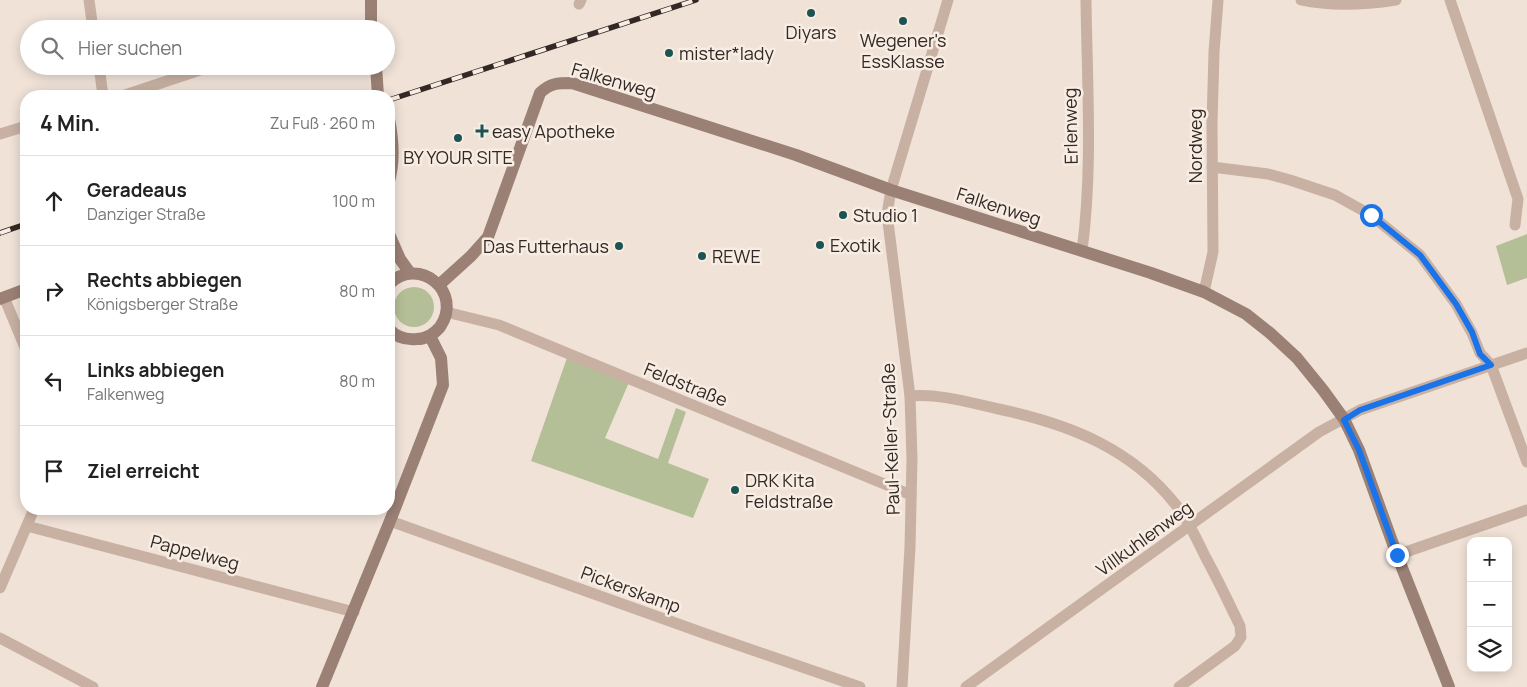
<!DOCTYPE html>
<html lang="de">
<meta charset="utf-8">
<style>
body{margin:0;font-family:Manrope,sans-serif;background:#f6f6f6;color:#222}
.controls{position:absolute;right:15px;bottom:15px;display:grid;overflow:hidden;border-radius:10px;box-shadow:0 2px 12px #0003}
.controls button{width:45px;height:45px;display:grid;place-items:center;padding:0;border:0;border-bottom:1px solid #e0e0e0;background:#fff;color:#222;font:25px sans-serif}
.stop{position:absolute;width:15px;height:15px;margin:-11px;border:4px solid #1a73e8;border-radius:50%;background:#fff}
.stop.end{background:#1a73e8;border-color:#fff;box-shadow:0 1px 5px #0008}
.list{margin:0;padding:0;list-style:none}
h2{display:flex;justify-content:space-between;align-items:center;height:65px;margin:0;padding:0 20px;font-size:21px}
h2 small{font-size:16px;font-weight:400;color:#767676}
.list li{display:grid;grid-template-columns:32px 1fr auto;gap:15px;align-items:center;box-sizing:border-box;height:90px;padding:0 20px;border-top:1px solid #e0e0e0}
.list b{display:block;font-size:19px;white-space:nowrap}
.list p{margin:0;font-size:16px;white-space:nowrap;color:#767676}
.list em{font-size:16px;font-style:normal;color:#767676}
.icon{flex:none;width:28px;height:28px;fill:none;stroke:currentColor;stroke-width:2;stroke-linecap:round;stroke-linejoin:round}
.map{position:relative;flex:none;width:1527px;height:687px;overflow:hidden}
.search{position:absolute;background:#fff;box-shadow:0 2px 12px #0003;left:20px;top:20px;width:375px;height:55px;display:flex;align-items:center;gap:12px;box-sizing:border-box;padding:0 18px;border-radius:28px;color:#767676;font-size:19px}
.panel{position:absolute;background:#fff;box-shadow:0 2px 12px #0003;left:20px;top:90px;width:375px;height:425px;border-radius:20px}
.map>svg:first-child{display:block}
.green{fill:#b4bf97}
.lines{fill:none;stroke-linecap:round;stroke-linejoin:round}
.street{stroke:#c8b1a3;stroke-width:11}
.secondary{stroke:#9b8075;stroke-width:12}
.rail-casing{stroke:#332825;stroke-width:5.5}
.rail{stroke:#f8ede3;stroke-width:4;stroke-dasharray:11;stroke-linecap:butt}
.route{stroke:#1a73e8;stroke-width:6}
.poi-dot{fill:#1b5453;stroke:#f8ede3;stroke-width:2}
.labels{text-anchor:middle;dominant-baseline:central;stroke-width:5;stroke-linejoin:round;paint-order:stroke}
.poi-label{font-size:18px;fill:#332825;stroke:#f8ede3;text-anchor:start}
.street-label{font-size:18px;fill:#332825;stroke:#f8ede3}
</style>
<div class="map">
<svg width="1527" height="687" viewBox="0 0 1527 687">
<rect width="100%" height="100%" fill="#f0e2d7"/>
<!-- green -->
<g class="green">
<path d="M 1527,234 L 1527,278 L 1507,285 L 1496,246 Z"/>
<circle cx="414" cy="307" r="20"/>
<path d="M 568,355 L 630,380 L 605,438 L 658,459 L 676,408 L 686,412 L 668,463 L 709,479 L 693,518 L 531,461 Z"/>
</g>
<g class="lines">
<!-- street -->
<g class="street">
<path d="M 89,0 L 93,29"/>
<path d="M 1301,0 C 1333,7 1364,5 1396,0"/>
<path d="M 1450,0 L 1518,199 L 1515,225"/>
<path d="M 579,4 L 581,0"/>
<path d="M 99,66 L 103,96"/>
<path d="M 122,96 L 212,66"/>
<path d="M 0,134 L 26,126"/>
<path d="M 1212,167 L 1268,174 L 1290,180 L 1335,195 L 1371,215 L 1420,255 L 1456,304 L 1472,333 L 1480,353 L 1491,365 L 1527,462"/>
<path d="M 1082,251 C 1093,168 1087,83 1086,0"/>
<path d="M 1204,292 L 1213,252 L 1212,123 L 1214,52 L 1218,0"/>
<path d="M 4,297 L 26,350"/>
<path d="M 446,312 L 499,325 L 911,495"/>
<path d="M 910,396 C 939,393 975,404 1003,410 C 1071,425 1132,449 1176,505 C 1189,521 1197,540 1206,558 C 1218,580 1229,603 1240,626 L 1241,637 L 1235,646 L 1179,687"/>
<path d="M 390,521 L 706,634 L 860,687"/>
<path d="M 27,526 L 354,612"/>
<path d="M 1397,555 L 1527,510"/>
<path d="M 0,588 L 34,509"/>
<path d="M 0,638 L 93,687"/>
<path d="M 902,687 L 910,547 L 912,459 L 910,396 L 887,214 L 891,190 L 948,0"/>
<path d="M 966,687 L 1319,432 L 1360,410 L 1527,353"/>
</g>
<!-- secondary -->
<g class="secondary">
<path d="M 371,29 L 371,0"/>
<path d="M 376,66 L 378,96"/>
<path d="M 389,119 C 393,139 395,160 389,181"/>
<path d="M 389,234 L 400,259 L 410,273"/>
<path d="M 389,284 C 419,255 464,292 440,327 C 434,334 426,339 417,339 C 406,340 396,337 389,329"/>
<path d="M 439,285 L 471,256 L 488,237 L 540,93 C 550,83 558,83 572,83 L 796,155 L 891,190 L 1151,273 L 1204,292 L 1246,314 L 1270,333 L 1297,358 L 1323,390 L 1344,419 L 1359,450 L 1397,555 L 1449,687"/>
<path d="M 0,299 L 26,289"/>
<path d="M 322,687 L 390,521 L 443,385 L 441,358 L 430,336"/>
</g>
<!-- rail casing -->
<g class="rail-casing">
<g id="rail">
<path d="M 389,100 L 696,0"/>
<path d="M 0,233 L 26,224"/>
</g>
</g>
<!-- rail -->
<use href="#rail" class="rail"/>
</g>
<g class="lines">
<!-- route -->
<path class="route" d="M 1371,215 L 1420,255 L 1456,304 L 1472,332 L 1480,354 L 1491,365 L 1360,410 L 1344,420 L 1359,450 L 1397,555"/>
</g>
<!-- markers -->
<g class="poi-dot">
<circle cx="811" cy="13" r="5"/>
<circle cx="903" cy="21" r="5"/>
<circle cx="669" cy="53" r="5"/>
<path d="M479.5 123.5h5v5h5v5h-5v5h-5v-5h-5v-5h5z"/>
<circle cx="458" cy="138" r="5"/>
<circle cx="843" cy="215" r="5"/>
<circle cx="820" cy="245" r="5"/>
<circle cx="619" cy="246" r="5"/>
<circle cx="702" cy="256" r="5"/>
<circle cx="735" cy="490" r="5"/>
</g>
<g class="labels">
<!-- poi labels -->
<g class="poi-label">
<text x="811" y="32" text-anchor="middle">Diyars</text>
<text x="903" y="40" text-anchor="middle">Wegener's<tspan x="903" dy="21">EssKlasse</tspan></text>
<text x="679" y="53">mister*lady</text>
<text x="492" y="131">easy Apotheke</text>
<text x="458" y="157" text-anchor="middle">BY YOUR SITE</text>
<text x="853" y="215">Studio 1</text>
<text x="830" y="245">Exotik</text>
<text x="609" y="246" text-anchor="end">Das Futterhaus</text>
<text x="712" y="256">REWE</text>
<text x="745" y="480">DRK Kita<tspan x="745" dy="21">Feldstraße</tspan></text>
</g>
<!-- street labels -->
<g class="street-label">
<text transform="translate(614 80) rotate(16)">Falkenweg</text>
<text transform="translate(1070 126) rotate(-91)">Erlenweg</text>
<text transform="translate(1195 146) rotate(-90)">Nordweg</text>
<text transform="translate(999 206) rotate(18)">Falkenweg</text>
<text transform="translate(686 384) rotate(22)">Feldstraße</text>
<text transform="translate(890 439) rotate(-92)">Paul-Keller-Straße</text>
<text transform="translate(1144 538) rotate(-36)">Villkuhlenweg</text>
<text transform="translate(195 552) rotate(15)">Pappelweg</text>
<text transform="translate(631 589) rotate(20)">Pickerskamp</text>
</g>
</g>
</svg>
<div class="controls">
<button>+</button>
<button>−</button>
<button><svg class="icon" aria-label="layers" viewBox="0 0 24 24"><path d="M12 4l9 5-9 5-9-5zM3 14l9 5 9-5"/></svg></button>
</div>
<div class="stop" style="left:1371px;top:215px"></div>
<div class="stop end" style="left:1397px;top:555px"></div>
<div class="search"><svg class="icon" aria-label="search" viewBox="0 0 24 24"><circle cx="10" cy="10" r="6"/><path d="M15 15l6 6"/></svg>Hier suchen</div>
<section class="panel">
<h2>4 Min.<small>Zu Fuß · 260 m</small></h2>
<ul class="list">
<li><svg class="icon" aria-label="ahead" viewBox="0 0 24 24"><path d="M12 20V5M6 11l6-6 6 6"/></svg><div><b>Geradeaus</b><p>Danziger Straße</p></div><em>100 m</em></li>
<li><svg class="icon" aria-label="right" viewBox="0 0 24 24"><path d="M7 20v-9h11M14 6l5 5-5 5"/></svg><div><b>Rechts abbiegen</b><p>Königsberger Straße</p></div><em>80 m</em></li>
<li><svg class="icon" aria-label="left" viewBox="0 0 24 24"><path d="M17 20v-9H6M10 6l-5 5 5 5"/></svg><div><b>Links abbiegen</b><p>Falkenweg</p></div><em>80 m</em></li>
<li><svg class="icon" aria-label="arrive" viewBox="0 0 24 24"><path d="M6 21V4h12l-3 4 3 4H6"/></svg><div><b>Ziel erreicht</b></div></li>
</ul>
</section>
</div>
